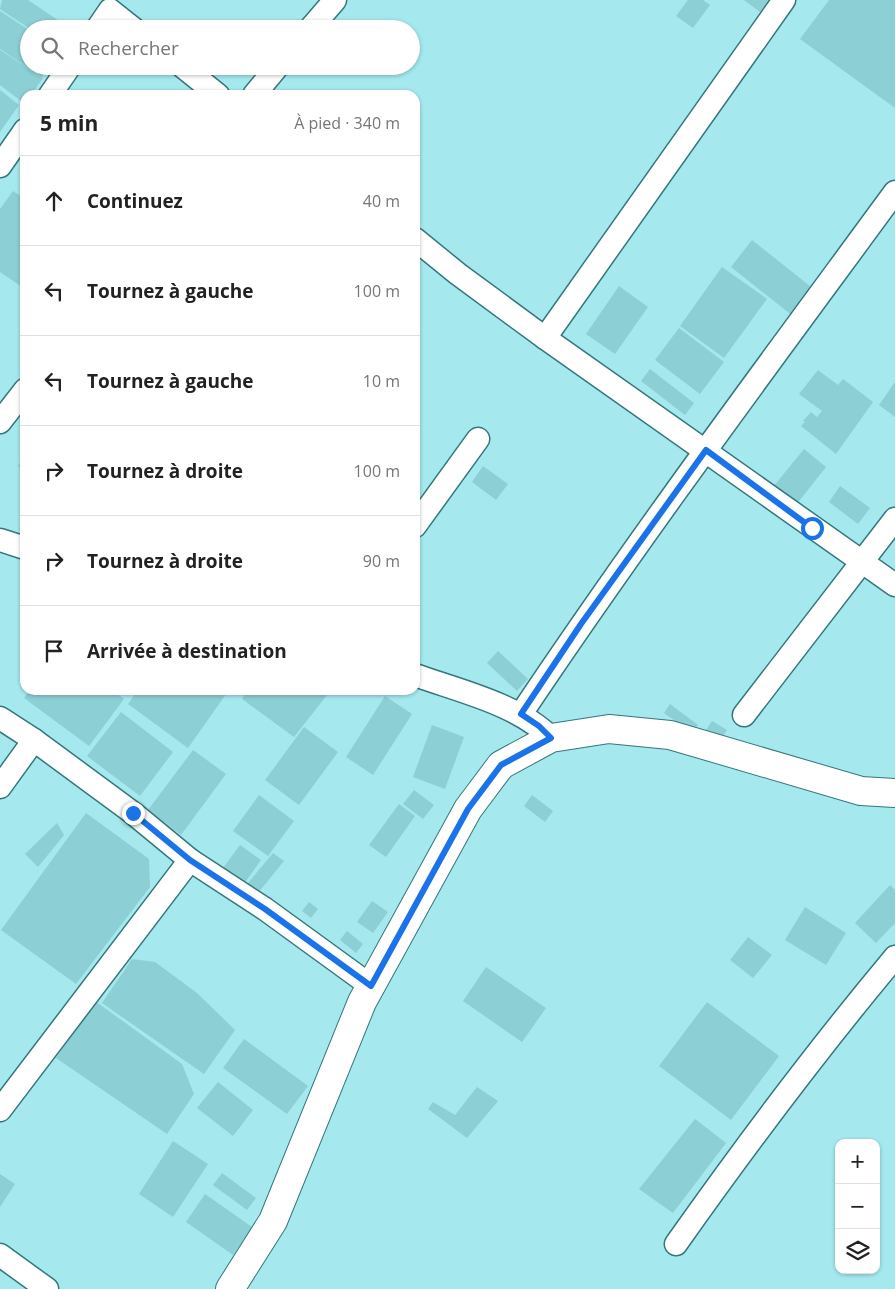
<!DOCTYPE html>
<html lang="fr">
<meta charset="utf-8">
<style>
body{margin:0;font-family:"Open Sans",sans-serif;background:#f6f6f6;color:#222}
.controls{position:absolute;right:15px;bottom:15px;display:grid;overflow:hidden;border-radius:10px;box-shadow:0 1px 4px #0004}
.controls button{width:45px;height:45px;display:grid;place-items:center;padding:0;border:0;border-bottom:1px solid #e0e0e0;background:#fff;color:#222;font:25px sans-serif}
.stop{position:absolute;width:15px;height:15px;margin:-11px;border:4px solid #1a73e8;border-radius:50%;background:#fff}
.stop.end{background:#1a73e8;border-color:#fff;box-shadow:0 1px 5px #0008}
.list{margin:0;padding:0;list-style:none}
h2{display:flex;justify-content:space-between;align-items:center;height:65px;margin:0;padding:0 20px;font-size:21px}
h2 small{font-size:16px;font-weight:400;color:#767676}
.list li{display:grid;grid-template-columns:32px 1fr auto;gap:15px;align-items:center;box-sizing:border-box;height:90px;padding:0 20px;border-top:1px solid #e0e0e0}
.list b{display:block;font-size:19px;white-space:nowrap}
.list em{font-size:16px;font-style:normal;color:#767676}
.icon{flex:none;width:28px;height:28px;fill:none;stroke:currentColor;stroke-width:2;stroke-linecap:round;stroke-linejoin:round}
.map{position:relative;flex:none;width:895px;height:1289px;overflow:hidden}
.search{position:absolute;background:#fff;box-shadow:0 1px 4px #0004;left:20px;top:20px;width:400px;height:55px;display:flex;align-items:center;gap:12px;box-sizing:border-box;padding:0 18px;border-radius:28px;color:#767676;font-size:19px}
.panel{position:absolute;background:#fff;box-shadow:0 1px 4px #0004;left:20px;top:90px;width:400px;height:605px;border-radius:15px}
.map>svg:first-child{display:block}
.building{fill:#8ccfd4}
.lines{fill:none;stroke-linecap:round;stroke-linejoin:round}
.street-casing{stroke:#34777c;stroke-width:25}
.secondary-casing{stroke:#34777c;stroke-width:30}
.street{stroke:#fff;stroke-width:22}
.secondary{stroke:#fff;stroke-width:28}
.route{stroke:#1a73e8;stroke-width:6}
</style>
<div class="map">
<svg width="895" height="1289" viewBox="0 0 895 1289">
<rect width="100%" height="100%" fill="#a5e9ee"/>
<!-- building -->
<g class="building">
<path d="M 2,0 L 28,0 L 71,29 L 30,29 L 0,9 Z"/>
<path d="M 688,0 L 703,0 L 710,5 L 693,28 L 676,16 Z"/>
<path d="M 744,0 L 769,0 L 760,12 Z"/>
<path d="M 829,0 L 895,0 L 895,108 L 800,39 Z"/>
<path d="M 0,11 L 29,30 L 29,66 L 49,66 L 42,77 L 0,49 Z"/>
<path d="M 0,50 L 43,78 L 31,95 L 25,95 L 25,104 L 0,85 Z"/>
<path d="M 0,90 L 19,105 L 0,132 Z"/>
<path d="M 13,191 L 25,199 L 25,289 L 0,272 L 0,209 Z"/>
<path d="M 752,240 L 815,290 L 794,317 L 731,267 Z"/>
<path d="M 722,267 L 767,299 L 724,358 L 680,326 Z"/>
<path d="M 619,286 L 648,307 L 615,354 L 586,334 Z"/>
<path d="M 679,328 L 724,362 L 700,394 L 655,360 Z"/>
<path d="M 650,369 L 694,403 L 685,415 L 641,381 Z"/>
<path d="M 818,370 L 838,385 L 843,379 L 873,402 L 836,454 L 801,426 L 805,422 L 803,421 L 811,412 L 817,417 L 822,411 L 799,394 Z"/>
<path d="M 895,382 L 895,417 L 879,405 Z"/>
<path d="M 804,449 L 826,467 L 796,505 L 773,487 Z"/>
<path d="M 25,456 L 25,472 L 18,466 Z"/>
<path d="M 483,466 L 508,484 L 496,500 L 472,482 Z"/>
<path d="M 840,486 L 870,508 L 858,524 L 829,502 Z"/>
<path d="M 498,651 L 528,679 L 517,691 L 487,663 Z"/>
<path d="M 30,690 L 112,690 L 124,699 L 89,746 L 24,698 Z"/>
<path d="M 138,690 L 229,690 L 188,748 L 128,704 Z"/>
<path d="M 248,690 L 331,690 L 294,737 L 242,699 Z"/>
<path d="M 385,696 L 412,714 L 373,775 L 346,757 Z"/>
<path d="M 670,704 L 698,725 L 692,733 L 664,713 Z"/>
<path d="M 121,712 L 173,752 L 140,796 L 87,756 Z"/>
<path d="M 712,721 L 727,730 L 717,746 L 702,736 Z"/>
<path d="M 432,725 L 464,737 L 445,789 L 413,777 Z"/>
<path d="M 304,727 L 338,752 L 299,805 L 265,780 Z"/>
<path d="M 193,750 L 226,774 L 181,835 L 148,810 Z"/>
<path d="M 414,790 L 434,805 L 423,819 L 403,804 Z"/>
<path d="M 259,795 L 294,821 L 268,856 L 233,831 Z"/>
<path d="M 532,795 L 553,811 L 545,822 L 524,806 Z"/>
<path d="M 399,804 L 415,816 L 386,857 L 369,845 Z"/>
<path d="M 86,813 L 149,859 L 150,887 L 76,984 L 1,930 Z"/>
<path d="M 57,823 L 64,835 L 38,867 L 25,854 Z"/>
<path d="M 240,845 L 261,860 L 241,888 L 220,872 Z"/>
<path d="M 273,853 L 284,861 L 254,898 L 243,889 Z"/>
<path d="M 890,885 L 895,890 L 895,923 L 876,943 L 855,923 Z"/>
<path d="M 372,901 L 388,912 L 373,933 L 357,922 Z"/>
<path d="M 309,902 L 318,909 L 311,918 L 302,911 Z"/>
<path d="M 805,907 L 846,933 L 826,965 L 785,940 Z"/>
<path d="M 347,931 L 363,944 L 356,953 L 340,940 Z"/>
<path d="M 748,937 L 772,955 L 753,978 L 730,960 Z"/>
<path d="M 132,959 L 155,962 L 197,993 L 235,1030 L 204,1074 L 102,1003 Z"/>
<path d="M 486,967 L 546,1008 L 522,1042 L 463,1001 Z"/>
<path d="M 95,1001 L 182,1064 L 194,1094 L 167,1134 L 56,1058 Z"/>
<path d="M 707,1002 L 779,1056 L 731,1120 L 659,1066 Z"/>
<path d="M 244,1039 L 308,1086 L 287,1114 L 223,1068 Z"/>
<path d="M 218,1082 L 253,1110 L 233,1136 L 197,1108 Z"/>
<path d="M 477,1087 L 498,1101 L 467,1138 L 428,1109 L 433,1102 L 455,1115 Z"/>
<path d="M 695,1119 L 726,1143 L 673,1213 L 639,1189 Z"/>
<path d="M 173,1141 L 208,1164 L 173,1217 L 139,1194 Z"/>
<path d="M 222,1173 L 256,1198 L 247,1210 L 213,1185 Z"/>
<path d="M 0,1174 L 15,1184 L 0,1207 Z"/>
<path d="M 205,1194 L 252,1227 L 233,1255 L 186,1222 Z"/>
</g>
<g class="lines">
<!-- street casing -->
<g class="street-casing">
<g id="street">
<path d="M 97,29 L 110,10 L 134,29"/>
<path d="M 310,29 L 335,0"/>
<path d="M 182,66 L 218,95"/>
<path d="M 50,95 L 70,66"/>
<path d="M 254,95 L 278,66"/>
<path d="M 0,166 L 25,130"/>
<path d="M 415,239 L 458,274 L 545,338 L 895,585"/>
<path d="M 545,338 L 784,0"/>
<path d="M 0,422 L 25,390"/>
<path d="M 415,526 L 478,439"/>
<path d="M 0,540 L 25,548"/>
<path d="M 415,675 C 459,691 518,704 551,738"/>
<path d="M 521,714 C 640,536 768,365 895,192"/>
<path d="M 744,715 L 895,519"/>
<path d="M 0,718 L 34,740 L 133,813 L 190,860 L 265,909 L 371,986"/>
<path d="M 0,787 L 34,740"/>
<path d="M 0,1110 L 190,860"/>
<path d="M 676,1244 C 746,1145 818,1049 895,957"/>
<path d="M 0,1255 L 47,1289"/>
</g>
</g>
<!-- secondary casing -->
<g class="secondary-casing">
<path id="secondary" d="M 230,1289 L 273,1221 L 362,1002 L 468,809 L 501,765 L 551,738 L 609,729 L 670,735 L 861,791 L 895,793"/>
</g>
<!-- street -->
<use href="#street" class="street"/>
<!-- secondary -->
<use href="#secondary" class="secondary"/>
</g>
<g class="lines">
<!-- route -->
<path class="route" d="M 133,813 L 190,860 L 265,909 L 371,986 L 468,809 L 501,765 L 551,738 L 539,726 L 521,714 L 581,624 L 706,450 L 812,528"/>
</g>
</svg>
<div class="controls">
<button>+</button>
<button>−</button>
<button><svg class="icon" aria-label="layers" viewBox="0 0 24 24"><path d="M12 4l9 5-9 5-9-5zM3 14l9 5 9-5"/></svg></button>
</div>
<div class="stop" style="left:812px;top:528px"></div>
<div class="stop end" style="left:133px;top:813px"></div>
<div class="search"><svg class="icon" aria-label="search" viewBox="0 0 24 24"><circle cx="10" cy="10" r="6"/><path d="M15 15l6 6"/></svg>Rechercher</div>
<section class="panel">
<h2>5 min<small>À pied · 340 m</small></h2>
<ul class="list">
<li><svg class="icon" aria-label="ahead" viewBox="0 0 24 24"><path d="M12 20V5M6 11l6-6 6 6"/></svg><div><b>Continuez</b></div><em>40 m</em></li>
<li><svg class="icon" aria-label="left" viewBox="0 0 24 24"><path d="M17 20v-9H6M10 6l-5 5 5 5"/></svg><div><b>Tournez à gauche</b></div><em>100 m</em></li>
<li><svg class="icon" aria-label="left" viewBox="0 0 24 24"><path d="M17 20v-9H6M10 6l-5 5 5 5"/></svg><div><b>Tournez à gauche</b></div><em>10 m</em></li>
<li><svg class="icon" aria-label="right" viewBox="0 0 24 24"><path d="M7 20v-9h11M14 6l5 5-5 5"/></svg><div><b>Tournez à droite</b></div><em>100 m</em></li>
<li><svg class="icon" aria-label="right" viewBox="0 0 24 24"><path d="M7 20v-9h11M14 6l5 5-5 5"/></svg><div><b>Tournez à droite</b></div><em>90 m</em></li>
<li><svg class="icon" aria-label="arrive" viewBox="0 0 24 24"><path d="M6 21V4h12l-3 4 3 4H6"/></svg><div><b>Arrivée à destination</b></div></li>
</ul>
</section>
</div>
